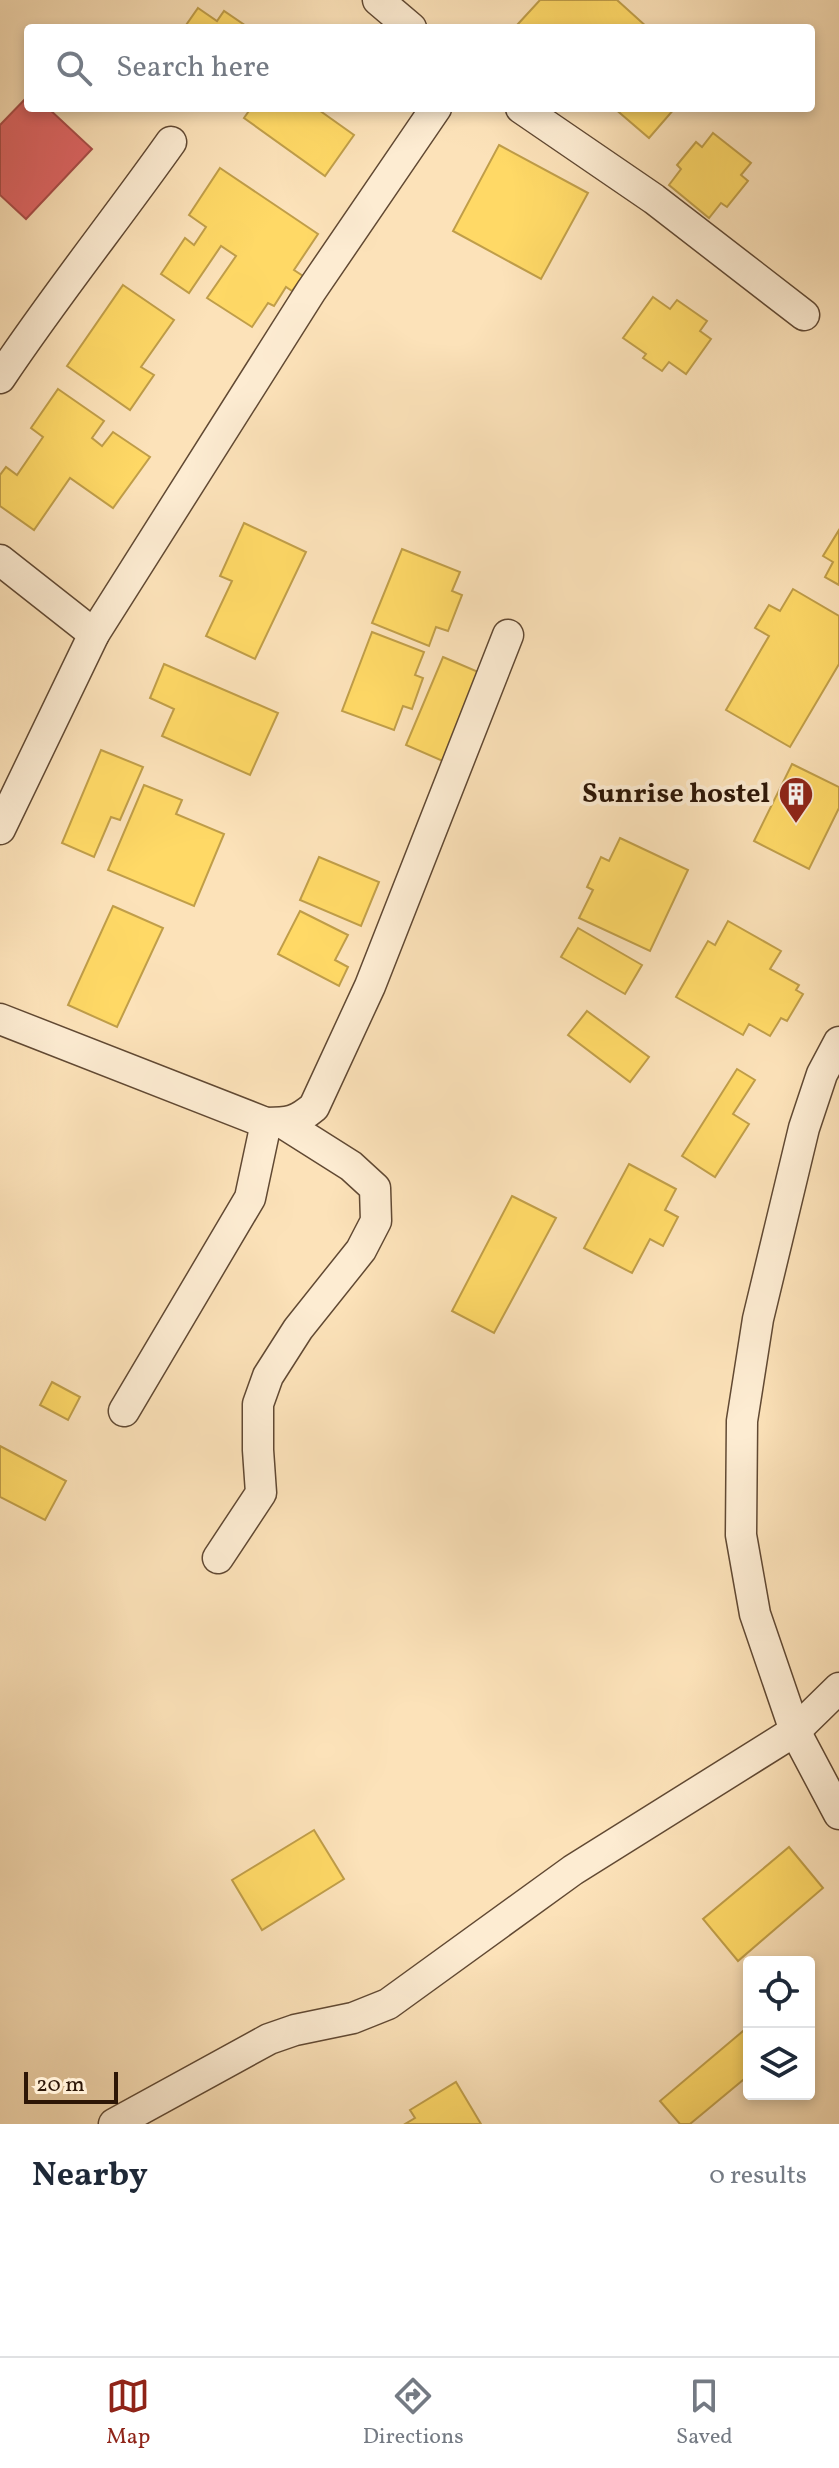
<!DOCTYPE html>
<style>
body{margin:0;font-family:Vollkorn,serif;background:#f6f6f7;color:#1f2937}
.controls{position:absolute;right:24px;bottom:24px;display:grid;overflow:hidden;border-radius:8px;box-shadow:0 4px 12px #0003}
.controls button{width:72px;height:72px;display:grid;place-items:center;padding:0;border:0;border-bottom:2px solid #e0e1e3;background:#fff;color:#1f2937;font:40px sans-serif}
.scale{position:absolute;left:24px;bottom:20px;width:94px;box-sizing:border-box;padding-left:8px;border:4px solid #2d1606;border-top:0;font-size:22px;line-height:28px;white-space:nowrap;color:#2d1606;-webkit-text-stroke:6px #fdecd2;paint-order:stroke}
.list{margin:0;padding:0;list-style:none}
h2{display:flex;justify-content:space-between;align-items:center;height:104px;margin:0;padding:0 32px;font-size:34px}
h2 small{font-size:26px;font-weight:400;color:#747a83}
.icon{flex:none;width:44px;height:44px;fill:none;stroke:currentColor;stroke-width:2;stroke-linecap:round;stroke-linejoin:round}
.map{position:relative;flex:none;width:839px;height:2124px;overflow:hidden}
.search{position:absolute;background:#fff;box-shadow:0 4px 12px #0003;left:24px;right:24px;top:24px;height:88px;display:flex;align-items:center;gap:20px;box-sizing:border-box;padding:0 28px;border-radius:8px;color:#747a83;font-size:30px}
.sheet{height:232px;background:#fff}
nav{display:flex;justify-content:space-around;align-items:center;box-sizing:border-box;height:112px;border-top:2px solid #e0e1e3;background:#fff;font-size:22px;color:#747a83}
nav a{display:grid;justify-items:center;gap:4px}
nav .on{color:#8f2418}
.map>svg:first-child{display:block}
.homes{fill:#ffd966;stroke:#c09e49;stroke-width:2}
.shops{fill:#e06666;stroke:#aa4e49;stroke-width:2}
.lines{fill:none;stroke-linecap:round;stroke-linejoin:round}
.minor-casing{stroke:#614933;stroke-width:33}
.minor{stroke:#fdecd2;stroke-width:30}
.labels{text-anchor:middle;dominant-baseline:central;stroke-width:8;stroke-linejoin:round;paint-order:stroke}
.poi-label{font-size:28px;font-weight:bold;fill:#2d1606;stroke:#fdecd2;text-anchor:end}
</style>
<div class="map">
<svg width="839" height="2124" viewBox="0 0 839 2124">
<rect width="100%" height="100%" fill="#fce2b9"/>
<filter id="stains"><feTurbulence type="fractalNoise" baseFrequency=".0025" numOctaves="4"/><feColorMatrix values="0 0 0 0 .2 0 0 0 0 .09 0 0 0 0 .02 0 0 0 .5 -.17"/></filter>
<radialGradient id="worn" r=".72"><stop offset=".6" stop-color="#630" stop-opacity="0"/><stop offset="1" stop-color="#630" stop-opacity=".3"/></radialGradient>
<!-- homes -->
<g class="homes">
<path d="M 540,0 L 617,0 L 648,28 L 523,28 L 518,24 Z"/>
<path d="M 198,8 L 217,21 L 224,11 L 249,28 L 184,28 Z"/>
<path d="M 251,108 L 316,108 L 354,135 L 325,176 L 244,118 Z"/>
<path d="M 614,108 L 675,108 L 649,138 Z"/>
<path d="M 713,133 L 751,163 L 741,175 L 748,181 L 727,207 L 721,203 L 709,218 L 669,185 L 681,169 L 677,165 L 696,142 L 702,147 Z"/>
<path d="M 499,145 L 588,193 L 541,279 L 453,231 Z"/>
<path d="M 220,168 L 318,234 L 294,270 L 303,276 L 292,291 L 286,287 L 274,306 L 268,303 L 252,327 L 207,298 L 236,256 L 221,246 L 189,293 L 161,274 L 185,238 L 194,245 L 206,227 L 189,215 Z"/>
<path d="M 123,285 L 174,320 L 141,367 L 154,375 L 130,410 L 67,366 Z"/>
<path d="M 653,297 L 670,309 L 677,300 L 707,321 L 700,331 L 711,339 L 686,374 L 669,362 L 662,371 L 643,358 L 646,354 L 623,338 Z"/>
<path d="M 58,389 L 104,421 L 92,438 L 102,446 L 113,432 L 150,457 L 113,508 L 70,478 L 34,530 L 0,506 L 0,475 L 6,467 L 17,475 L 43,437 L 31,428 Z"/>
<path d="M 244,523 L 306,552 L 255,659 L 206,636 L 232,581 L 220,576 Z"/>
<path d="M 839,530 L 839,585 L 825,577 L 833,562 L 823,556 Z"/>
<path d="M 402,549 L 460,572 L 452,591 L 462,595 L 448,631 L 436,627 L 429,646 L 372,623 Z"/>
<path d="M 793,589 L 839,616 L 839,664 L 790,747 L 726,710 L 769,636 L 755,628 L 769,605 L 780,611 Z"/>
<path d="M 372,632 L 424,652 L 415,675 L 423,678 L 412,709 L 403,706 L 394,730 L 342,711 Z"/>
<path d="M 443,657 L 483,674 L 445,762 L 406,745 Z"/>
<path d="M 164,664 L 278,713 L 250,775 L 162,736 L 174,709 L 150,698 Z"/>
<path d="M 101,750 L 143,767 L 120,820 L 111,817 L 94,857 L 62,843 Z"/>
<path d="M 792,764 L 839,787 L 839,808 L 809,869 L 754,841 Z"/>
<path d="M 144,785 L 182,800 L 176,814 L 224,834 L 194,906 L 108,870 Z"/>
<path d="M 620,838 L 688,870 L 650,951 L 579,918 L 593,890 L 587,887 L 601,857 L 609,861 Z"/>
<path d="M 319,857 L 379,882 L 361,926 L 300,900 Z"/>
<path d="M 113,906 L 163,928 L 117,1027 L 68,1005 Z"/>
<path d="M 300,911 L 348,935 L 335,960 L 348,967 L 339,986 L 278,954 Z"/>
<path d="M 728,921 L 781,951 L 770,969 L 799,985 L 796,990 L 803,994 L 787,1021 L 781,1018 L 770,1036 L 749,1024 L 743,1035 L 676,997 L 708,941 L 715,945 Z"/>
<path d="M 578,928 L 642,965 L 625,994 L 561,957 Z"/>
<path d="M 587,1011 L 649,1057 L 630,1082 L 568,1035 Z"/>
<path d="M 737,1069 L 755,1080 L 733,1114 L 749,1124 L 715,1177 L 682,1156 Z"/>
<path d="M 629,1164 L 676,1189 L 665,1210 L 678,1217 L 663,1246 L 650,1239 L 632,1273 L 584,1248 Z"/>
<path d="M 512,1196 L 556,1218 L 494,1333 L 452,1311 Z"/>
<path d="M 52,1382 L 80,1397 L 68,1420 L 40,1405 Z"/>
<path d="M 0,1446 L 66,1481 L 45,1520 L 0,1497 Z"/>
<path d="M 314,1830 L 344,1879 L 262,1930 L 232,1880 Z"/>
<path d="M 789,1847 L 823,1888 L 738,1961 L 703,1919 Z"/>
<path d="M 749,2026 L 749,2075 L 690,2124 L 680,2124 L 660,2101 Z"/>
<path d="M 456,2082 L 481,2124 L 405,2124 L 415,2118 L 410,2110 Z"/>
</g>
<!-- shops -->
<path class="shops" d="M 28,96 L 28,108 L 48,108 L 92,149 L 26,219 L 0,195 L 0,125 Z"/>
<g class="lines">
<!-- minor casing -->
<g class="minor-casing">
<g id="minor">
<path d="M 378,0 L 411,28"/>
<path d="M 521,108 L 654,199 L 804,315"/>
<path d="M 0,378 C 54,297 115,221 171,142"/>
<path d="M 0,560 L 94,634"/>
<path d="M 0,829 L 94,634 L 311,291 L 436,108"/>
<path d="M 0,1019 L 266,1123 C 289,1123 296,1122 314,1107 L 370,986 L 508,635"/>
<path d="M 839,1042 L 822,1074 L 804,1128 L 758,1319 L 742,1421 L 741,1535 L 755,1614 L 795,1731 L 839,1814"/>
<path d="M 124,1411 L 250,1198 L 266,1123"/>
<path d="M 218,1558 L 261,1493 L 258,1450 L 258,1404 L 268,1376 L 298,1329 L 361,1250 L 376,1221 L 375,1188 L 351,1166 L 283,1123"/>
<path d="M 114,2124 L 269,2039 L 295,2030 L 353,2018 L 388,2004 L 573,1870 L 795,1731 L 839,1688"/>
</g>
</g>
<!-- minor -->
<use href="#minor" class="minor"/>
</g>
<!-- icons -->
<defs>
<g id="building-pin" transform="scale(1.8)"><path d="M0 17L-7.5 6A9.5 9.5 0 1 1 7.5 6Z" fill="#8f2418" stroke="#fdecd2"/><path d="M-4-6H4V6H1V3H-1V6H-4ZM-2.5-4.3h1.7v1.8h-1.7ZM.8-4.3h1.7v1.8H.8ZM-2.5-1h1.7V.8h-1.7ZM.8-1h1.7V.8H.8Z" fill="#fff"/></g>
</defs>
<g fill-rule="evenodd">
<use href="#building-pin" x="796" y="794"/>
</g>
<g class="labels">
<!-- poi labels -->
<g class="poi-label">
<text x="770" y="794">Sunrise hostel</text>
</g>
</g>
<rect width="100%" height="100%" filter="url(#stains)"/>
<rect width="100%" height="100%" fill="url(#worn)"/>
</svg>
<div class="controls">
<button><svg class="icon" aria-label="locate" viewBox="0 0 24 24"><circle cx="12" cy="12" r="6"/><path d="M12 2v4M12 18v4M2 12h4M18 12h4"/></svg></button>
<button><svg class="icon" aria-label="layers" viewBox="0 0 24 24"><path d="M12 4l9 5-9 5-9-5zM3 14l9 5 9-5"/></svg></button>
</div>
<div class="scale">20 m</div>
<div class="search"><svg class="icon" aria-label="search" viewBox="0 0 24 24"><circle cx="10" cy="10" r="6"/><path d="M15 15l6 6"/></svg>Search here</div>
</div>
<section class="sheet">
<h2>Nearby<small>0 results</small></h2>
<ul class="list">
</ul>
</section>
<nav>
<a class="on"><svg class="icon" aria-label="map" viewBox="0 0 24 24"><path d="M3 6l6-2 6 2 6-2v14l-6 2-6-2-6 2zM9 4v14M15 6v14"/></svg>Map</a>
<a><svg class="icon" aria-label="directions" viewBox="0 0 24 24"><path d="M12 3l9 9-9 9-9-9zM9 14v-3h6M13 9l2 2-2 2"/></svg>Directions</a>
<a><svg class="icon" aria-label="saved" viewBox="0 0 24 24"><path d="M7 4h10v16l-5-4-5 4z"/></svg>Saved</a>
</nav>
